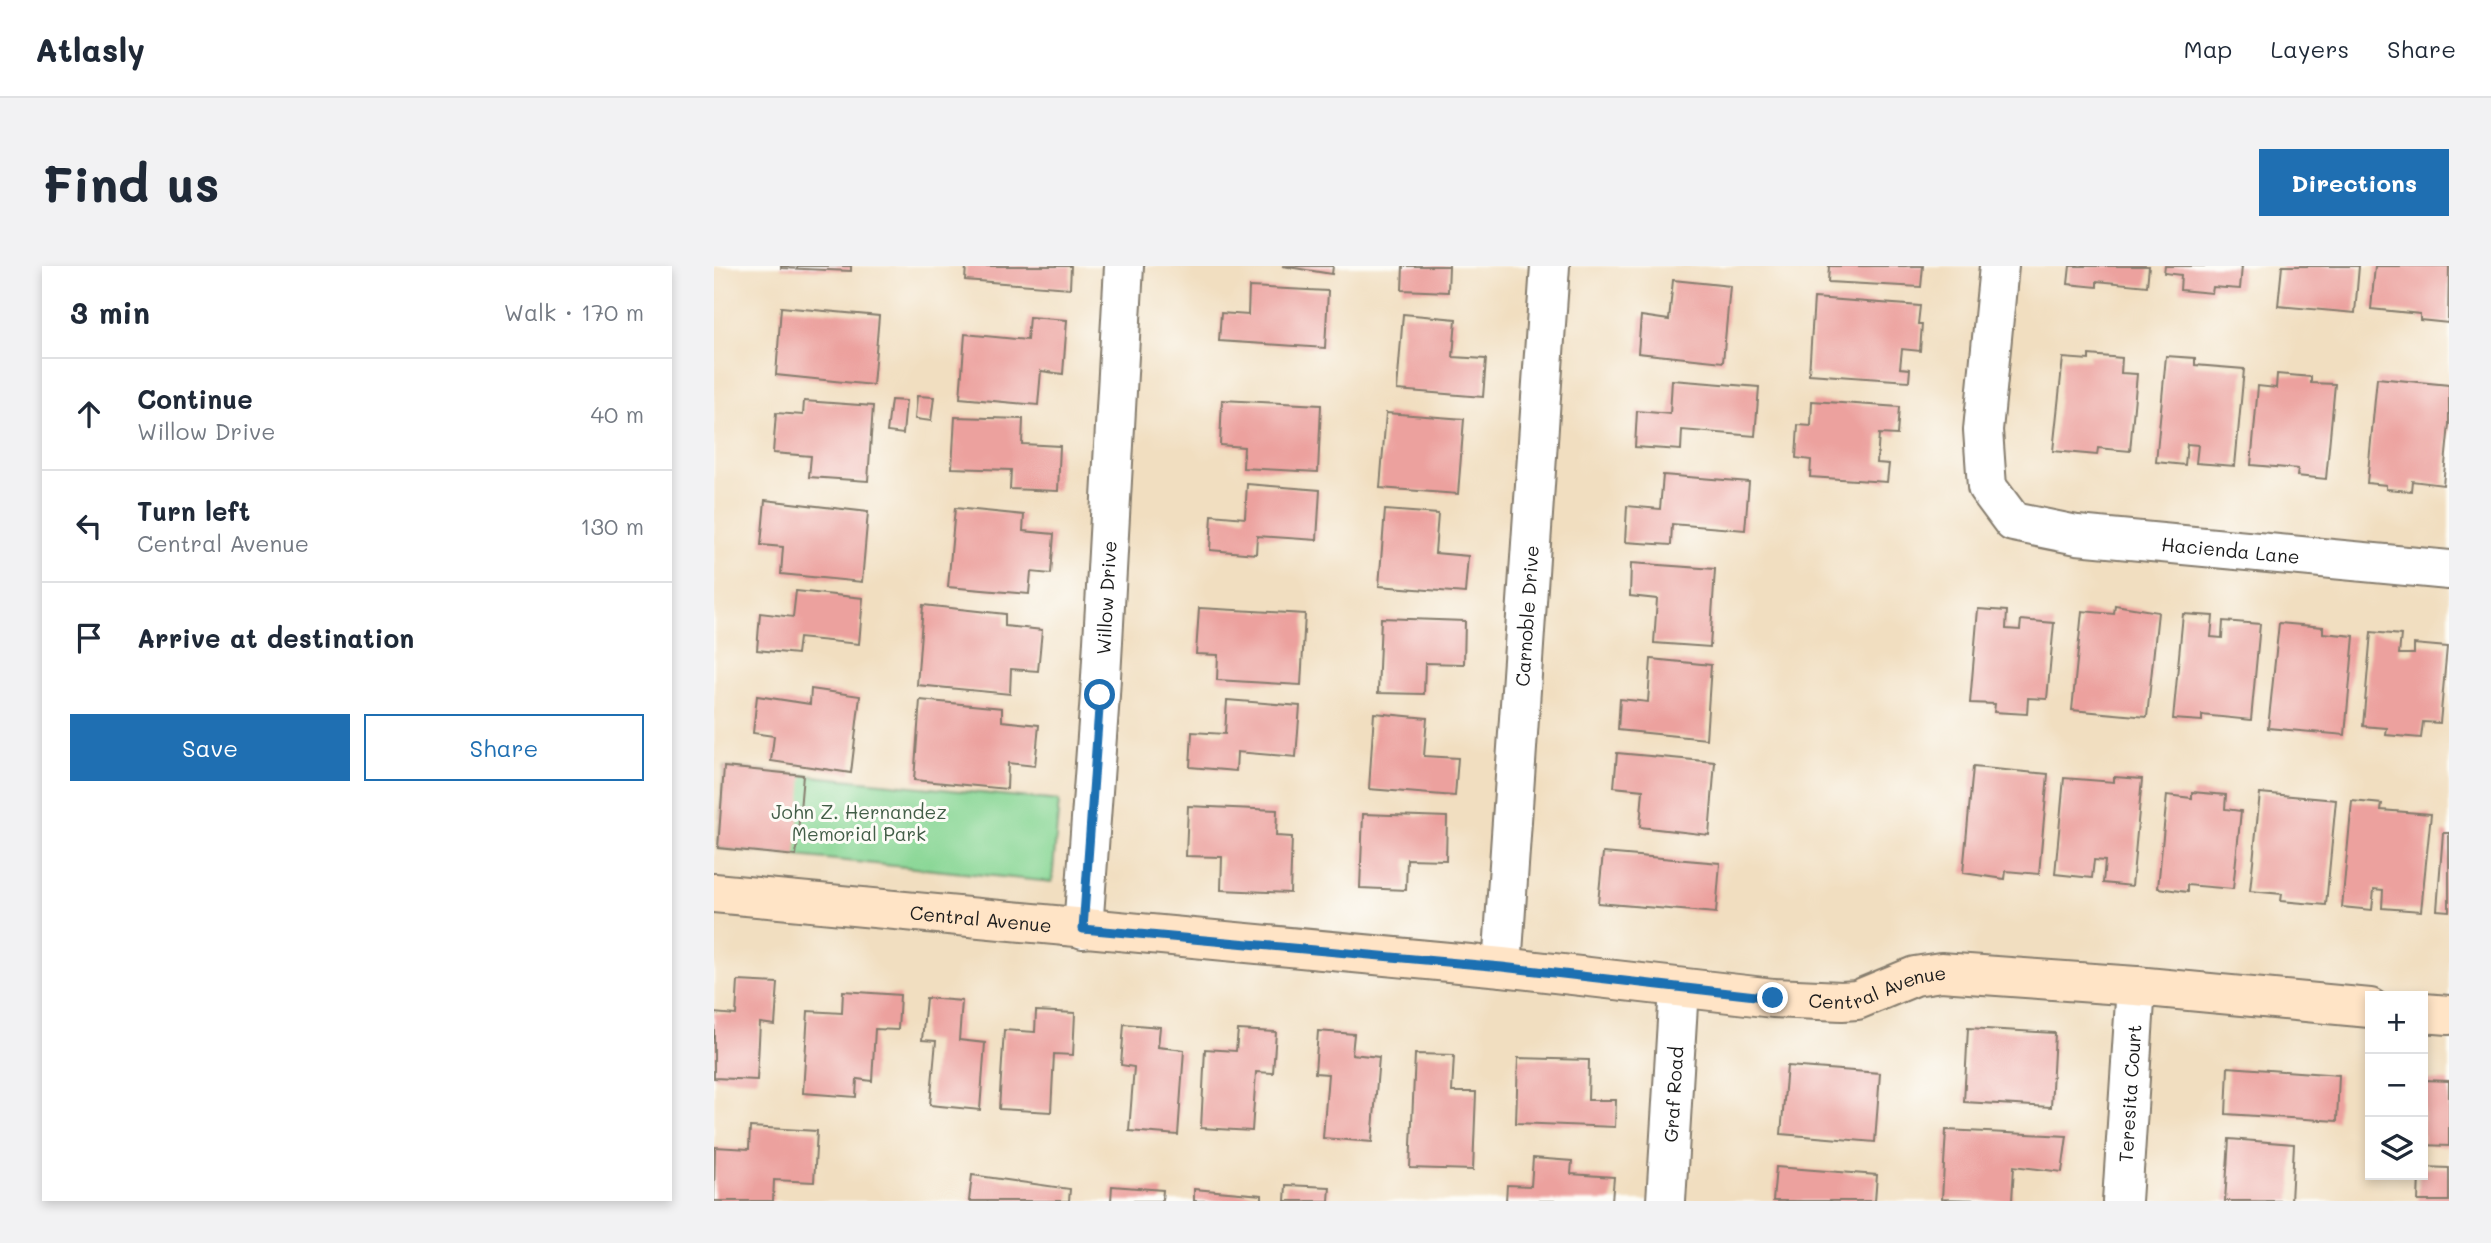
<!DOCTYPE html>
<meta charset="utf-8">
<style>
body{margin:0;font-family:Mali,sans-serif;background:#f2f2f3;color:#1f2937}
.controls{position:absolute;right:21px;bottom:21px;display:grid;overflow:hidden;border-radius:0px;box-shadow:0 4px 10px #0003}
.controls button{width:63px;height:63px;display:grid;place-items:center;padding:0;border:0;border-bottom:2px solid #e0e1e3;background:#fff;color:#1f2937;font:35px sans-serif}
.stop{position:absolute;width:21px;height:21px;margin:-16px;border:5px solid #1f6fb2;border-radius:50%;background:#fff}
.stop.end{background:#1f6fb2;border-color:#fff;box-shadow:0 2px 7px #0008}
.list{margin:0;padding:0;list-style:none}
h2{display:flex;justify-content:space-between;align-items:center;height:91px;margin:0;padding:0 28px;font-size:30px}
h2 small{font-size:23px;font-weight:400;color:#747a83}
.list li{display:grid;grid-template-columns:46px 1fr auto;gap:21px;align-items:center;box-sizing:border-box;height:112px;padding:0 28px;border-top:2px solid #e0e1e3}
.list b{display:block;font-size:26px;white-space:nowrap}
.list p{margin:0;font-size:23px;white-space:nowrap;color:#747a83}
.list em{font-size:23px;font-style:normal;color:#747a83}
.actions{display:flex;gap:14px;padding:21px 28px}
.actions a{flex:1;padding:16px 0;border:2px solid #1f6fb2;border-radius:0px;text-align:center;font-size:24px;color:#1f6fb2}
.actions .main{background:#1f6fb2;color:#fff}
.icon{flex:none;width:38px;height:38px;fill:none;stroke:currentColor;stroke-width:2;stroke-linecap:round;stroke-linejoin:round}
.map{position:relative;flex:none;width:1735px;height:935px;overflow:hidden;border-radius:0px}
header{display:flex;align-items:center;gap:42px;box-sizing:border-box;height:98px;padding:0 35px;background:#fff;border-bottom:2px solid #e0e1e3}
header strong{font-size:33px}
nav{display:flex;gap:38px;margin-inline-start:auto;font-size:24px}
.intro{display:flex;align-items:center;justify-content:space-between;box-sizing:border-box;height:168px;padding:0 42px}
h1{margin:0;font-size:49px}
.button{padding:18px 32px;border-radius:0px;background:#1f6fb2;color:#fff;font-size:24px;font-weight:700}
main{display:flex;gap:42px;padding:0 42px}
aside{flex:1;background:#fff;border-radius:0px;box-shadow:0 4px 10px #0003}
.map>svg:first-child{display:block}
.green{fill:#8ad796;stroke:#537a59;stroke-width:2}
.building{fill:#eca19e}
.lines{fill:none;stroke-linecap:round;stroke-linejoin:round}
.street-casing{stroke:#867d6e;stroke-width:42}
.secondary-casing{stroke:#867d6e;stroke-width:42}
.street{stroke:#fff;stroke-width:38}
.secondary{stroke:#ffe4c6;stroke-width:38}
.route{stroke:#1f6fb2;stroke-width:9}
.labels{text-anchor:middle;dominant-baseline:central;stroke-width:6;stroke-linejoin:round;paint-order:stroke}
.street-label{font-size:19px;fill:#1c1c1c;stroke:#fdfcf7}
.park-label{font-size:19px;fill:#425d47;stroke:#fdfcf7}
</style>
<header>
<strong>Atlasly</strong>
<nav><a>Map</a><a>Layers</a><a>Share</a></nav>
</header>
<div class="intro"><h1>Find us</h1><a class="button">Directions</a></div>
<main>
<aside>
<h2>3 min<small>Walk · 170 m</small></h2>
<ul class="list">
<li><svg class="icon" aria-label="ahead" viewBox="0 0 24 24"><path d="M12 20V5M6 11l6-6 6 6"/></svg><div><b>Continue</b><p>Willow Drive</p></div><em>40 m</em></li>
<li><svg class="icon" aria-label="left" viewBox="0 0 24 24"><path d="M17 20v-9H6M10 6l-5 5 5 5"/></svg><div><b>Turn left</b><p>Central Avenue</p></div><em>130 m</em></li>
<li><svg class="icon" aria-label="arrive" viewBox="0 0 24 24"><path d="M6 21V4h12l-3 4 3 4H6"/></svg><div><b>Arrive at destination</b></div></li>
</ul>
<div class="actions"><a class="main">Save</a><a>Share</a></div>
</aside>
<div class="map">
<svg width="1735" height="935" viewBox="0 0 1735 935">
<rect width="100%" height="100%" fill="#fdfcf7"/>
<filter id="ink" filterUnits="userSpaceOnUse"><feTurbulence type="fractalNoise" baseFrequency=".0143" numOctaves="2"/><feDisplacementMap in="SourceGraphic" scale="14" xChannelSelector="R" yChannelSelector="G"/><feConvolveMatrix kernelMatrix="1 2 1 2 8 2 1 2 1" color-interpolation-filters="sRGB"/></filter>
<filter id="wash" filterUnits="userSpaceOnUse"><feTurbulence type="fractalNoise" baseFrequency=".00686" numOctaves="4" result="noise"/><feDisplacementMap in="SourceGraphic" scale="28" xChannelSelector="R" yChannelSelector="G"/><feGaussianBlur stdDeviation="1.57" result="paint"/><feColorMatrix in="noise" values="0 0 0 0 0 0 0 0 0 0 0 0 0 0 0 0 0 1.4 0 .05"/><feComposite in="paint" operator="in"/></filter>
<g filter="url(#wash)">
<rect width="100%" height="100%" fill="#f1dec0"/>
<!-- green -->
<path class="green" d="M 10,501 L 345,535 L 338,616 L 4,582 Z"/>
<g id="blocks">
<!-- building -->
<g class="building">
<path d="M 67,0 L 137,0 L 137,5 L 67,2 Z"/>
<path d="M 252,0 L 357,0 L 356,22 L 251,14 Z"/>
<path d="M 568,0 L 619,0 L 618,8 Z"/>
<path d="M 689,0 L 735,0 L 734,26 L 688,24 Z"/>
<path d="M 1115,0 L 1209,0 L 1207,21 L 1114,16 Z"/>
<path d="M 1356,0 L 1435,0 L 1433,20 L 1383,15 L 1383,21 L 1354,18 Z"/>
<path d="M 1451,0 L 1528,0 L 1526,23 L 1499,21 L 1498,27 L 1466,24 L 1467,9 L 1450,7 Z"/>
<path d="M 1568,0 L 1645,0 L 1641,47 L 1564,40 Z"/>
<path d="M 1661,0 L 1735,0 L 1734,57 L 1706,54 L 1706,48 L 1657,43 Z"/>
<path d="M 959,14 L 1016,20 L 1009,96 L 924,87 L 927,50 L 955,54 Z"/>
<path d="M 535,21 L 614,25 L 611,82 L 505,75 L 507,47 L 534,49 Z"/>
<path d="M 1100,32 L 1206,40 L 1204,58 L 1208,58 L 1206,85 L 1188,83 L 1186,102 L 1196,103 L 1195,115 L 1095,108 Z"/>
<path d="M 67,41 L 165,50 L 159,119 L 62,109 Z"/>
<path d="M 689,48 L 742,53 L 739,91 L 772,93 L 769,131 L 683,124 Z"/>
<path d="M 315,51 L 353,54 L 349,108 L 327,105 L 324,139 L 246,132 L 251,68 L 313,74 Z"/>
<path d="M 1375,89 L 1408,92 L 1407,107 L 1423,108 L 1416,185 L 1384,182 L 1383,189 L 1339,185 L 1349,92 L 1375,94 Z"/>
<path d="M 1452,90 L 1481,92 L 1481,99 L 1530,103 L 1521,200 L 1482,197 L 1484,179 L 1473,178 L 1471,199 L 1442,196 Z"/>
<path d="M 1563,108 L 1597,111 L 1597,117 L 1621,118 L 1612,213 L 1583,210 L 1584,203 L 1537,199 L 1544,120 L 1562,122 Z"/>
<path d="M 1663,112 L 1735,119 L 1735,158 L 1729,219 L 1698,215 L 1697,225 L 1672,223 L 1672,219 L 1653,217 Z"/>
<path d="M 958,114 L 1045,121 L 1041,170 L 968,164 L 967,184 L 921,181 L 923,145 L 956,148 Z"/>
<path d="M 203,130 L 220,131 L 217,155 L 201,153 Z"/>
<path d="M 177,134 L 192,135 L 189,168 L 173,166 Z"/>
<path d="M 508,134 L 607,139 L 604,206 L 529,202 L 530,181 L 506,179 Z"/>
<path d="M 90,135 L 159,140 L 154,215 L 95,211 L 97,190 L 59,187 L 62,147 L 89,149 Z"/>
<path d="M 1098,135 L 1185,141 L 1183,169 L 1165,168 L 1163,197 L 1175,198 L 1173,216 L 1096,211 L 1097,194 L 1082,192 L 1084,159 L 1097,160 Z"/>
<path d="M 672,147 L 750,153 L 744,228 L 666,222 Z"/>
<path d="M 241,151 L 309,153 L 308,178 L 346,180 L 344,225 L 296,223 L 297,204 L 238,202 Z"/>
<path d="M 949,209 L 1035,216 L 1031,264 L 958,258 L 957,279 L 911,276 L 913,240 L 946,243 Z"/>
<path d="M 533,218 L 606,224 L 603,274 L 543,270 L 542,288 L 496,284 L 498,249 L 531,252 Z"/>
<path d="M 51,234 L 154,246 L 148,316 L 67,308 L 69,281 L 47,279 Z"/>
<path d="M 241,242 L 310,249 L 309,265 L 340,268 L 337,308 L 317,306 L 315,328 L 234,321 Z"/>
<path d="M 671,244 L 724,248 L 721,287 L 754,290 L 751,327 L 665,320 Z"/>
<path d="M 917,297 L 1001,303 L 996,381 L 940,377 L 943,333 L 916,330 Z"/>
<path d="M 82,325 L 149,332 L 145,378 L 85,372 L 83,388 L 43,384 L 46,347 L 79,351 Z"/>
<path d="M 209,339 L 291,348 L 291,360 L 328,364 L 324,405 L 297,403 L 296,428 L 203,419 Z"/>
<path d="M 1401,339 L 1444,346 L 1433,451 L 1358,444 L 1368,345 L 1400,348 Z"/>
<path d="M 485,342 L 591,348 L 587,419 L 503,414 L 504,389 L 482,388 Z"/>
<path d="M 1264,343 L 1293,345 L 1292,363 L 1306,364 L 1307,354 L 1340,357 L 1333,433 L 1314,432 L 1313,448 L 1280,446 L 1281,438 L 1256,437 Z"/>
<path d="M 1469,348 L 1499,350 L 1497,371 L 1508,372 L 1509,355 L 1546,358 L 1537,454 L 1488,449 L 1488,455 L 1459,453 Z"/>
<path d="M 667,352 L 751,355 L 750,398 L 711,397 L 710,428 L 664,427 Z"/>
<path d="M 1565,357 L 1609,361 L 1609,367 L 1640,370 L 1631,469 L 1554,462 Z"/>
<path d="M 1657,366 L 1687,369 L 1685,388 L 1700,388 L 1700,378 L 1733,381 L 1726,457 L 1709,456 L 1707,472 L 1672,469 L 1673,462 L 1649,460 Z"/>
<path d="M 937,393 L 997,399 L 992,473 L 904,464 L 906,433 L 934,436 Z"/>
<path d="M 97,423 L 146,430 L 137,507 L 57,495 L 60,470 L 39,467 L 43,430 L 96,438 Z"/>
<path d="M 206,434 L 288,442 L 288,455 L 325,459 L 321,500 L 294,497 L 293,523 L 200,514 Z"/>
<path d="M 513,434 L 586,440 L 582,491 L 523,486 L 522,505 L 476,501 L 478,466 L 511,468 Z"/>
<path d="M 660,447 L 713,452 L 710,490 L 744,492 L 741,530 L 655,523 Z"/>
<path d="M 903,487 L 1001,496 L 995,569 L 926,561 L 929,524 L 900,521 Z"/>
<path d="M 10,501 L 89,509 L 82,590 L 4,582 Z"/>
<path d="M 1259,501 L 1334,508 L 1325,608 L 1292,605 L 1291,613 L 1249,607 Z"/>
<path d="M 1400,511 L 1428,513 L 1418,620 L 1389,617 L 1391,595 L 1380,594 L 1378,612 L 1341,608 L 1350,512 L 1400,516 Z"/>
<path d="M 1478,526 L 1512,529 L 1511,543 L 1527,545 L 1519,623 L 1473,619 L 1473,626 L 1444,622 L 1453,529 L 1478,532 Z"/>
<path d="M 1546,527 L 1622,534 L 1612,639 L 1567,635 L 1568,628 L 1536,625 Z"/>
<path d="M 1638,535 L 1668,538 L 1667,544 L 1717,548 L 1707,645 L 1668,642 L 1669,624 L 1660,623 L 1658,644 L 1628,641 Z"/>
<path d="M 474,540 L 563,544 L 562,570 L 578,571 L 576,627 L 507,624 L 508,591 L 472,590 Z"/>
<path d="M 649,548 L 733,551 L 732,594 L 693,593 L 692,624 L 646,622 Z"/>
<path d="M 1729,567 L 1735,567 L 1735,645 L 1723,644 Z"/>
<path d="M 889,587 L 1006,597 L 1002,647 L 884,637 Z"/>
<path d="M 24,715 L 64,717 L 61,759 L 46,757 L 43,814 L 0,812 L 0,747 L 22,749 Z"/>
<path d="M 129,725 L 186,729 L 184,764 L 161,763 L 158,815 L 143,813 L 142,831 L 89,827 L 94,745 L 128,747 Z"/>
<path d="M 212,732 L 248,735 L 245,774 L 271,777 L 266,844 L 216,839 L 222,775 L 208,774 Z"/>
<path d="M 322,745 L 361,747 L 359,789 L 340,788 L 337,846 L 285,843 L 290,764 L 321,766 Z"/>
<path d="M 410,758 L 446,761 L 444,781 L 470,784 L 464,869 L 415,865 L 420,801 L 407,799 Z"/>
<path d="M 1254,762 L 1341,767 L 1337,841 L 1250,836 Z"/>
<path d="M 524,764 L 562,766 L 559,807 L 542,806 L 538,865 L 487,862 L 491,783 L 522,785 Z"/>
<path d="M 604,765 L 640,768 L 638,788 L 665,791 L 658,876 L 609,872 L 614,808 L 601,807 Z"/>
<path d="M 701,788 L 740,789 L 738,826 L 762,826 L 759,904 L 696,902 Z"/>
<path d="M 804,792 L 875,794 L 874,834 L 902,834 L 901,861 L 802,857 Z"/>
<path d="M 1073,800 L 1166,807 L 1161,876 L 1067,868 Z"/>
<path d="M 1514,801 L 1625,809 L 1623,855 L 1512,848 Z"/>
<path d="M 1709,814 L 1735,815 L 1735,880 L 1709,879 Z"/>
<path d="M 36,861 L 103,865 L 100,916 L 60,914 L 59,935 L 0,935 L 1,881 L 35,883 Z"/>
<path d="M 1232,864 L 1353,870 L 1348,906 L 1300,900 L 1298,935 L 1228,933 Z"/>
<path d="M 1515,873 L 1580,878 L 1577,935 L 1511,935 Z"/>
<path d="M 819,892 L 858,895 L 857,908 L 900,911 L 898,935 L 792,935 L 793,919 L 817,920 Z"/>
<path d="M 1062,901 L 1163,909 L 1161,935 L 1059,935 Z"/>
<path d="M 1709,901 L 1735,902 L 1735,935 L 1704,935 L 1705,909 L 1709,909 Z"/>
<path d="M 258,909 L 356,923 L 355,935 L 255,935 Z"/>
<path d="M 572,919 L 616,921 L 615,935 L 571,935 Z"/>
<path d="M 398,920 L 449,924 L 448,935 L 397,935 Z"/>
<path d="M 480,923 L 548,929 L 548,935 L 480,935 Z"/>
</g>
</g>
</g>
<g filter="url(#ink)">
<use href="#blocks" fill-opacity="0" stroke="#867d6e" stroke-width="2"/>
<g class="lines">
<!-- street casing -->
<g class="street-casing">
<g id="street">
<path id="s1" d="M 1285,0 L 1269,164 L 1273,221 L 1299,256 L 1363,269 L 1735,304"/>
<path id="s2" d="M 369,663 L 386,429 L 410,0"/>
<path id="s3" d="M 788,701 L 836,0"/>
<path id="s4" d="M 952,935 L 965,722"/>
<path id="s5" d="M 1408,935 L 1422,720"/>
</g>
</g>
<!-- secondary casing -->
<g class="secondary-casing">
<g id="secondary">
<path id="s6" d="M 0,627 L 788,701 L 1059,732 L 1128,735 L 1143,734 L 1201,710 L 1227,706 L 1422,720 L 1656,742"/>
<path d="M 1709,747 L 1735,749"/>
</g>
</g>
<!-- street -->
<use href="#street" class="street"/>
<!-- secondary -->
<use href="#secondary" class="secondary"/>
</g>
</g>
<g class="lines" filter="url(#ink)">
<!-- route -->
<path class="route" d="M 386,429 L 369,663 L 788,701 L 1059,732"/>
</g>
<g class="labels">
<!-- street labels -->
<g class="street-label">
<text stroke="none"><textPath href="#s1" startOffset="485">Hacienda Lane</textPath></text>
<text stroke="none"><textPath href="#s2" startOffset="332">Willow Drive</textPath></text>
<text stroke="none"><textPath href="#s3" startOffset="352">Carnoble Drive</textPath></text>
<text stroke="none"><textPath href="#s6" startOffset="268">Central Avenue</textPath></text>
<text stroke="none"><textPath href="#s6" startOffset="1171">Central Avenue</textPath></text>
<text stroke="none"><textPath href="#s4" startOffset="107">Graf Road</textPath></text>
<text stroke="none"><textPath href="#s5" startOffset="108">Teresita Court</textPath></text>
</g>
<!-- park labels -->
<g class="park-label">
<text x="145" y="545">John Z. Hernandez<tspan x="145" dy="22">Memorial Park</tspan></text>
</g>
</g>
</svg>
<div class="controls">
<button>+</button>
<button>−</button>
<button><svg class="icon" aria-label="layers" viewBox="0 0 24 24"><path d="M12 4l9 5-9 5-9-5zM3 14l9 5 9-5"/></svg></button>
</div>
<div class="stop" style="left:386px;top:429px"></div>
<div class="stop end" style="left:1059px;top:732px"></div>
</div>
</main>
